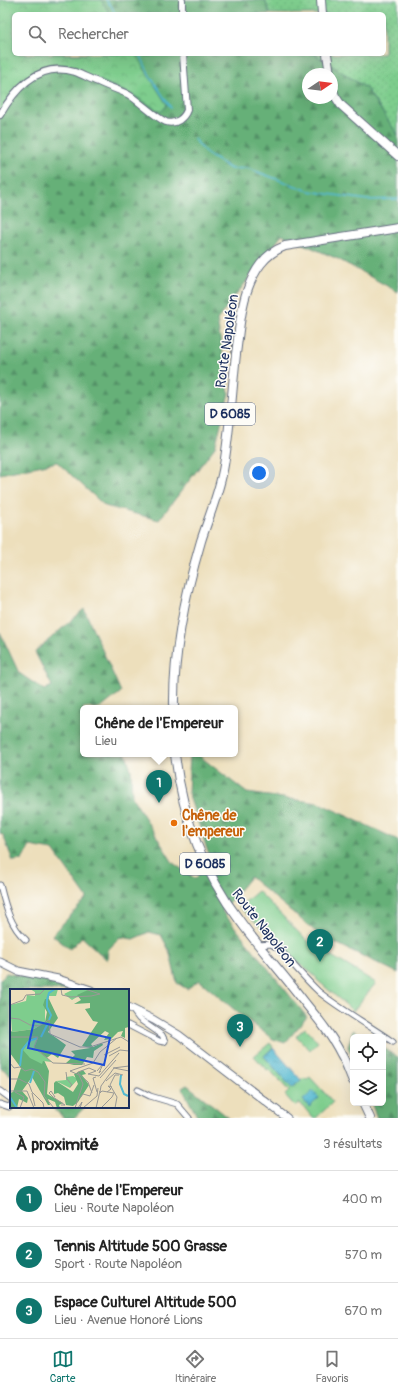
<!DOCTYPE html>
<html lang="fr">
<meta charset="utf-8">
<style>
body{margin:0;font-family:Pangolin,sans-serif;background:#f2f2f2;color:#222}
.controls{position:absolute;right:12px;bottom:12px;display:grid;overflow:hidden;border-radius:6px;box-shadow:0 4px 16px #0002}
.controls button{width:36px;height:36px;display:grid;place-items:center;padding:0;border:0;border-bottom:1px solid #e0e0e0;background:#fff;color:#222;font:20px sans-serif}
.compass{position:absolute;left:302px;top:68px;width:36px;height:36px;border-radius:50%;background:#fff;box-shadow:0 4px 16px #0002;rotate:77deg}
.you{position:absolute;left:259px;top:473px;width:14px;height:14px;margin:-10px;border:3px solid #fff;border-radius:50%;background:#1a73e8;box-shadow:0 0 0 6px #1a73e833}
.badge{display:grid;place-items:center;width:26px;height:26px;border-radius:50%;background:#0f766e;color:#fff;font-size:13px;font-weight:700}
.pin{position:absolute;translate:-50% -33px;filter:drop-shadow(0 1px 2px #0008)}
.pin::after{content:'';position:absolute;top:21px;width:14px;height:12px;background:inherit;clip-path:polygon(0 0,100% 0,50% 100%)}
.popup{position:absolute;left:80px;top:705px;width:158px;height:52px;box-sizing:border-box;display:grid;place-content:center;border-radius:6px;background:#fff;filter:drop-shadow(0 1px 3px #0005);font-size:13px;white-space:nowrap;color:#767676}
.popup b{font-size:15px;color:#222}
.popup::after{content:'';position:absolute;left:50%;top:100%;margin-left:-8px;border:8px solid transparent;border-top-color:#fff}
.list{margin:0;padding:0;list-style:none}
h2{display:flex;justify-content:space-between;align-items:center;height:52px;margin:0;padding:0 16px;font-size:17px}
h2 small{font-size:13px;font-weight:400;color:#767676}
.list li{display:grid;grid-template-columns:26px 1fr auto;gap:12px;align-items:center;box-sizing:border-box;height:56px;padding:0 16px;border-top:1px solid #e0e0e0}
.list b{display:block;font-size:15px;white-space:nowrap}
.list p{margin:0;font-size:13px;white-space:nowrap;color:#767676}
.list em{font-size:13px;font-style:normal;color:#767676}
.icon{flex:none;width:22px;height:22px;fill:none;stroke:currentColor;stroke-width:2;stroke-linecap:round;stroke-linejoin:round}
.map{position:relative;flex:none;width:398px;height:1118px;overflow:hidden}
.search{position:absolute;background:#fff;box-shadow:0 4px 16px #0002;left:12px;right:12px;top:12px;height:44px;display:flex;align-items:center;gap:10px;box-sizing:border-box;padding:0 14px;border-radius:6px;color:#767676;font-size:15px}
.sheet{height:220px;background:#fff}
nav{display:flex;justify-content:space-around;align-items:center;box-sizing:border-box;height:56px;border-top:1px solid #e0e0e0;background:#fff;font-size:11px;color:#767676}
nav a{display:grid;justify-items:center;gap:2px}
nav .on{color:#0f766e}
.map>svg:first-child{display:block}
.grass{fill:url(#grass-dots);stroke:#4c7e76}
.forest{fill:url(#forest-firs);stroke:#40706b;fill-rule:evenodd}
.park{fill:url(#park-crowns);stroke:#4c7e76}
.pitch{fill:#7ecd8d;stroke:#4c7e76}
.water{fill:url(#water-ripples);stroke:#367497}
.lines{fill:none;stroke-linecap:round;stroke-linejoin:round}
.stream{stroke:#52b8d0;stroke-width:1.5}
.minor-casing{stroke:#646d7f;stroke-width:7}
.tertiary-casing{stroke:#646d7f;stroke-width:8}
.secondary-casing{stroke:#646d7f;stroke-width:9}
.primary-casing{stroke:#646d7f;stroke-width:10}
.minor{stroke:#fff;stroke-width:5}
.tertiary{stroke:#fff;stroke-width:6}
.secondary{stroke:#fff;stroke-width:7}
.primary{stroke:#fff;stroke-width:8}
.food-dot{fill:#e8710a;stroke:#fdfcf7;stroke-width:1.5}
.labels{text-anchor:middle;dominant-baseline:central;stroke-width:3;stroke-linejoin:round;paint-order:stroke}
.shield{fill:#fdfcf7;stroke:#5f6c8c;stroke-width:1}
.shield-label{font-size:13px;font-weight:bold;fill:#1b2f5e}
.street-label{font-size:14px;fill:#1b2f5e;stroke:#fdfcf7}
.food-label{font-size:14px;font-weight:bold;fill:#c56008;stroke:#fdfcf7;text-anchor:start}
.inset-river{fill:none;stroke:#52b8d0;stroke-width:2}
.inset-road{fill:none;stroke:#999996;stroke-width:1}
.view{fill:#1d4ed8;fill-opacity:0.15;stroke:#1d4ed8;stroke-width:2}
.inset-edge{fill:none;stroke:#1b2f5e;stroke-width:2}
</style>
<div class="map">
<svg width="398" height="1118" viewBox="0 0 398 1118">
<defs>
<pattern id="grass-dots" width="8" height="8" patternUnits="userSpaceOnUse"><rect width="8" height="8" fill="#7ecd8d"/><path d="M2 2h.1M6 6h.1" fill="none" stroke="#6cb07c" stroke-width="1.8" stroke-linecap="round"/></pattern>
<pattern id="forest-firs" width="22" height="20" patternUnits="userSpaceOnUse"><rect width="22" height="20" fill="#66b078"/><path d="M5 1l3.5 6h-7zM16 11l3.5 6h-7z" fill="#539066"/></pattern>
<pattern id="park-crowns" width="20" height="18" patternUnits="userSpaceOnUse"><rect width="20" height="18" fill="#7ecd8d"/><path d="M2 6a3 3 0 1 1 6 0M12 15a3 3 0 1 1 6 0" fill="none" stroke="#6cb07c"/></pattern>
<pattern id="water-ripples" width="26" height="14" patternUnits="userSpaceOnUse"><rect width="26" height="14" fill="#52b8d0"/><path d="M2 4q2-2 4 0t4 0M15 11q2-2 4 0t4 0" fill="none" stroke="#4396ac"/></pattern>
</defs>
<rect width="100%" height="100%" fill="#fdfcf7"/>
<filter id="ink" filterUnits="userSpaceOnUse"><feTurbulence type="fractalNoise" baseFrequency=".025" numOctaves="2"/><feDisplacementMap in="SourceGraphic" scale="8" xChannelSelector="R" yChannelSelector="G"/><feConvolveMatrix kernelMatrix="1 2 1 2 8 2 1 2 1" color-interpolation-filters="sRGB"/></filter>
<filter id="wash" filterUnits="userSpaceOnUse"><feTurbulence type="fractalNoise" baseFrequency=".012" numOctaves="4" result="noise"/><feDisplacementMap in="SourceGraphic" scale="16" xChannelSelector="R" yChannelSelector="G"/><feGaussianBlur stdDeviation="0.9" result="paint"/><feColorMatrix in="noise" values="0 0 0 0 0 0 0 0 0 0 0 0 0 0 0 0 0 1.4 0 .05"/><feComposite in="paint" operator="in"/></filter>
<g filter="url(#wash)">
<rect width="100%" height="100%" fill="#eddfbc"/>
<!-- grass -->
<path class="grass" d="M 265,0 L 398,0 L 398,135 L 366,88 L 314,54 L 384,54 L 384,14 L 270,14 Z"/>
<!-- forest -->
<g class="forest">
<path d="M 0,0 L 265,0 L 270,14 L 14,14 L 14,54 L 314,54 L 366,88 L 398,135 L 398,292 L 338,259 L 282,235 L 217,320 L 229,393 L 215,447 L 159,520 L 105,506 L 57,462 L 0,474 ZM 308,74 L 332,74 L 332,98 L 308,98 Z"/>
<path d="M 84,609 L 121,692 L 101,708 L 83,708 L 83,754 L 126,754 L 131,770 L 132,797 L 173,863 L 196,879 L 209,855 L 188,793 L 190,754 L 197,754 L 247,793 L 319,803 L 398,840 L 398,973 L 321,936 L 250,877 L 222,911 L 307,1017 L 285,1043 L 273,1039 L 242,1016 L 199,980 L 187,989 L 177,983 L 169,950 L 161,935 L 149,932 L 133,939 L 120,937 L 108,950 L 107,960 L 82,937 L 70,949 L 52,935 L 87,898 L 53,850 L 30,846 L 22,860 L 13,861 L 3,835 L 0,834 L 0,632 L 19,673 L 44,690 L 52,686 L 35,652 Z"/>
<path d="M 6,973 L 40,979 L 72,990 L 11,990 L 11,1075 L 0,1067 L 0,980 Z"/>
<path d="M 353,1030 L 364,1037 L 353,1037 L 353,1058 L 348,1047 Z"/>
<path d="M 383,1048 L 398,1057 L 398,1118 L 377,1118 L 371,1103 L 383,1103 Z"/>
<path d="M 187,1085 L 229,1118 L 198,1118 L 182,1088 Z"/>
<path d="M 52,1107 L 85,1107 L 74,1118 L 64,1118 Z"/>
</g>
<!-- park -->
<path class="park" d="M 0,0 L 101,0 L 110,14 L 14,14 L 14,54 L 135,54 L 167,105 L 161,112 L 135,96 L 71,68 L 55,67 L 44,69 L 34,74 L 0,114 Z"/>
<!-- pitch -->
<g class="pitch">
<path d="M 258,891 L 307,941 L 376,983 L 353,1011 L 316,979 L 317,978 L 290,955 L 291,954 L 239,907 Z"/>
<path d="M 305,1028 L 318,1042 L 310,1050 L 296,1036 Z"/>
<path d="M 270,1043 L 273,1047 L 264,1056 L 292,1088 L 304,1078 L 306,1080 L 310,1077 L 333,1102 L 316,1118 L 313,1118 L 300,1103 L 295,1106 L 285,1095 L 289,1091 L 269,1069 L 267,1070 L 254,1056 Z"/>
</g>
<!-- water -->
<g class="water">
<path d="M 273,1048 L 301,1080 L 292,1088 L 264,1056 Z"/>
<path d="M 313,1091 L 319,1098 L 309,1107 L 303,1100 Z"/>
</g>
<g class="lines">
<!-- stream -->
<g class="stream">
<path d="M 106,0 L 112,7 L 115,14"/>
<path d="M 140,54 L 150,76 L 171,108"/>
<path d="M 194,139 L 207,154 L 231,169 L 247,168 L 309,191 L 367,200 L 398,199"/>
</g>
</g>
</g>
<g filter="url(#ink)">
<g class="lines">
<!-- minor casing -->
<g class="minor-casing">
<g id="minor">
<path d="M 0,885 C 5,905 10,926 26,940"/>
<path d="M 259,945 L 271,944 L 279,949 C 292,963 305,979 319,992 C 343,1011 369,1025 393,1042"/>
<path d="M 128,1025 L 159,1041 L 164,1042 L 165,1041 L 162,1035 L 139,1019 L 133,1011"/>
<path d="M 138,1090 L 150,1096 L 177,1104 L 189,1118"/>
<path d="M 0,1091 L 11,1099"/>
<path d="M 0,1104 L 9,1107 L 11,1105"/>
</g>
</g>
<!-- tertiary casing -->
<g class="tertiary-casing">
<g id="tertiary">
<path d="M 182,0 L 182,14"/>
<path d="M 0,115 C 16,87 40,61 75,72 C 83,75 90,79 98,82 C 108,87 120,90 129,95 C 140,102 156,118 166,122 C 176,125 184,118 187,110 L 183,54"/>
</g>
</g>
<!-- secondary casing -->
<g class="secondary-casing">
<g id="secondary">
<path d="M 0,962 L 18,971 L 58,979 L 91,990"/>
<path d="M 128,1007 L 154,1020 L 179,1035 L 287,1118"/>
</g>
</g>
<!-- primary casing -->
<g class="primary-casing">
<g id="primary">
<path d="M 321,0 L 322,14"/>
<path d="M 327,54 L 330,74"/>
<path d="M 332,88 L 335,96 L 341,105 L 398,156"/>
<path d="M 174,708 C 173,651 185,595 201,541 C 209,516 220,491 224,465 C 230,429 232,391 236,354 C 239,333 240,311 247,291 C 254,271 264,254 285,246 L 398,228"/>
<path d="M 175,754 C 182,815 203,872 240,921 C 261,950 285,976 306,1004 C 319,1020 332,1036 341,1054 C 346,1062 349,1072 353,1081"/>
<path d="M 363,1103 L 370,1118"/>
</g>
</g>
<!-- minor -->
<use href="#minor" class="minor"/>
<!-- tertiary -->
<use href="#tertiary" class="tertiary"/>
<!-- secondary -->
<use href="#secondary" class="secondary"/>
<!-- primary -->
<use href="#primary" class="primary"/>
</g>
</g>
<!-- markers -->
<circle class="food-dot" cx="174" cy="823" r="4"/>
<g class="labels">
<!-- shield labels -->
<g class="shield">
<rect x="205" y="403" width="50" height="22" rx="3"/>
<rect x="180" y="853" width="50" height="22" rx="3"/>
</g>
<g class="shield-label">
<text x="230" y="414">D 6085</text>
<text x="205" y="864">D 6085</text>
</g>
<!-- street labels -->
<g class="street-label">
<text transform="translate(227 341) rotate(-82)">Route Napoléon</text>
<text transform="translate(264 928) rotate(52)">Route Napoléon</text>
</g>
<!-- food labels -->
<g class="food-label">
<text x="182" y="815">Chêne de<tspan x="182" dy="16">l'empereur</tspan></text>
</g>
</g>
<!-- overview -->
<g transform="translate(10 989)">
<rect width="119" height="119" fill="#eddfbc"/>
<path d="M 20,0 L 48,0 L 46,7 L 39,7 L 39,10 L 35,10 L 35,33 L 24,40 L 2,43 L 0,16 L 16,12 L 17,6 L 25,7 L 25,3 ZM 64,0 L 80,0 L 62,11 L 54,5 ZM 63,87 L 68,90 L 60,99 L 46,92 L 56,91 L 56,88 Z" fill="#7ecd8d"/>
<path d="M 80,0 L 119,0 L 119,38 L 115,39 L 115,49 L 111,47 L 113,42 L 108,43 L 101,50 L 94,51 L 99,44 L 95,42 L 81,55 L 83,58 L 92,54 L 93,56 L 84,62 L 83,69 L 77,68 L 72,76 L 64,76 L 56,74 L 65,66 L 61,62 L 80,59 L 72,57 L 88,33 L 83,32 L 75,20 L 80,19 L 80,14 L 64,15 L 71,11 L 67,6 ZM 35,10 L 39,10 L 48,29 L 38,43 L 56,56 L 48,69 L 42,65 L 34,71 L 39,82 L 37,105 L 53,114 L 49,116 L 50,119 L 47,119 L 45,113 L 38,110 L 40,116 L 38,116 L 22,88 L 12,102 L 18,109 L 17,114 L 9,110 L 7,119 L 0,119 L 0,104 L 3,103 L 11,79 L 0,64 L 0,40 L 2,43 L 24,40 L 35,33 L 37,23 L 33,16 ZM 73,81 L 76,85 L 72,86 L 79,96 L 68,113 L 63,117 L 56,116 L 54,108 L 48,104 L 44,105 L 44,94 L 46,92 L 63,103 L 68,95 L 64,85 Z" fill="#66b078"/>
<path d="M 28,49 L 24,59 L 42,73 L 33,72 L 32,75 L 20,69 L 13,61 L 19,52 Z" fill="#7ecd8d"/>
<path class="inset-river" d="M 39,31 L 41,26 L 37,18 L 37,11 L 39,4 L 45,0M 31,48 L 38,34M 10,77 L 12,61 L 19,52 L 27,49M 111,86 L 110,95 L 114,105 L 118,107M 20,94 L 24,82M 0,108 L 7,119"/>
<path class="inset-road" d="M 51,0 L 52,6 L 61,8 L 81,7 L 90,5 L 75,0M 16,6 L 30,5 L 35,0M 0,16 L 13,11 L 16,6M 0,29 L 9,30 L 20,36 L 29,37 L 39,31 L 40,45 L 70,58 L 80,58 L 111,48 L 119,53M 0,48 L 28,48 L 24,58 L 43,74 L 75,75M 94,66 L 110,58M 99,67 L 110,61 L 119,62M 0,74 L 4,79 L 10,78 L 15,82 L 22,80 L 28,83 L 35,93 L 34,107 L 44,119M 103,79 L 119,77M 60,82 L 83,74 L 90,63 L 107,49M 60,82 L 69,86 L 73,95 L 65,119M 87,82 L 93,75 L 89,84 L 91,82M 56,83 L 57,90 L 62,96 L 60,98M 67,83 L 78,93 L 82,104M 68,83 L 79,79 L 86,82 L 78,85 L 89,87M 89,87 L 109,64M 86,88 L 83,89 L 87,103M 90,89 L 106,71M 0,90 L 9,90 L 19,95 L 22,103 L 33,114 L 34,119M 96,92 L 105,84 L 113,86M 100,96 L 107,108 L 105,119M 100,96 L 105,86 L 109,86M 0,102 L 17,102 L 24,119M 5,103 L 14,108 L 10,119M 90,103 L 91,97 L 104,79 L 119,82M 97,103 L 101,100 L 98,97 L 102,98M 22,104 L 25,117M 90,104 L 92,102 L 104,104 L 102,108M 43,108 L 55,116 L 51,116M 43,108 L 39,104 L 41,102 L 45,108M 70,109 L 73,105 L 80,107 L 84,96M 68,119 L 72,113 L 70,119M 73,119 L 87,107 L 88,99M 86,119 L 90,102M 91,119 L 102,108"/>
<path class="view" d="M 24,32 L 100,49 L 94,76 L 18,59 Z"/>
<rect width="119" height="119" class="inset-edge"/>
</g>
</svg>
<div class="controls">
<button><svg class="icon" aria-label="locate" viewBox="0 0 24 24"><circle cx="12" cy="12" r="6"/><path d="M12 2v4M12 18v4M2 12h4M18 12h4"/></svg></button>
<button><svg class="icon" aria-label="layers" viewBox="0 0 24 24"><path d="M12 4l9 5-9 5-9-5zM3 14l9 5 9-5"/></svg></button>
</div>
<svg class="compass" viewBox="-18 -18 36 36"><path d="M0-13l5 13h-10z" fill="#e53935"/><path d="M0 13l5-13h-10z" fill="#767676"/></svg>
<div class="you"></div>
<div class="pin badge" style="left:159px;top:803px">1</div>
<div class="popup"><b>Chêne de l'Empereur</b>Lieu</div>
<div class="pin badge" style="left:320px;top:962px">2</div>
<div class="pin badge" style="left:240px;top:1047px">3</div>
<div class="search"><svg class="icon" aria-label="search" viewBox="0 0 24 24"><circle cx="10" cy="10" r="6"/><path d="M15 15l6 6"/></svg>Rechercher</div>
</div>
<section class="sheet">
<h2>À proximité<small>3 résultats</small></h2>
<ul class="list">
<li><span class="badge">1</span><div><b>Chêne de l'Empereur</b><p>Lieu · Route Napoléon</p></div><em>400 m</em></li>
<li><span class="badge">2</span><div><b>Tennis Altitude 500 Grasse</b><p>Sport · Route Napoléon</p></div><em>570 m</em></li>
<li><span class="badge">3</span><div><b>Espace Culturel Altitude 500</b><p>Lieu · Avenue Honoré Lions</p></div><em>670 m</em></li>
</ul>
</section>
<nav>
<a class="on"><svg class="icon" aria-label="map" viewBox="0 0 24 24"><path d="M3 6l6-2 6 2 6-2v14l-6 2-6-2-6 2zM9 4v14M15 6v14"/></svg>Carte</a>
<a><svg class="icon" aria-label="directions" viewBox="0 0 24 24"><path d="M12 3l9 9-9 9-9-9zM9 14v-3h6M13 9l2 2-2 2"/></svg>Itinéraire</a>
<a><svg class="icon" aria-label="saved" viewBox="0 0 24 24"><path d="M7 4h10v16l-5-4-5 4z"/></svg>Favoris</a>
</nav>
